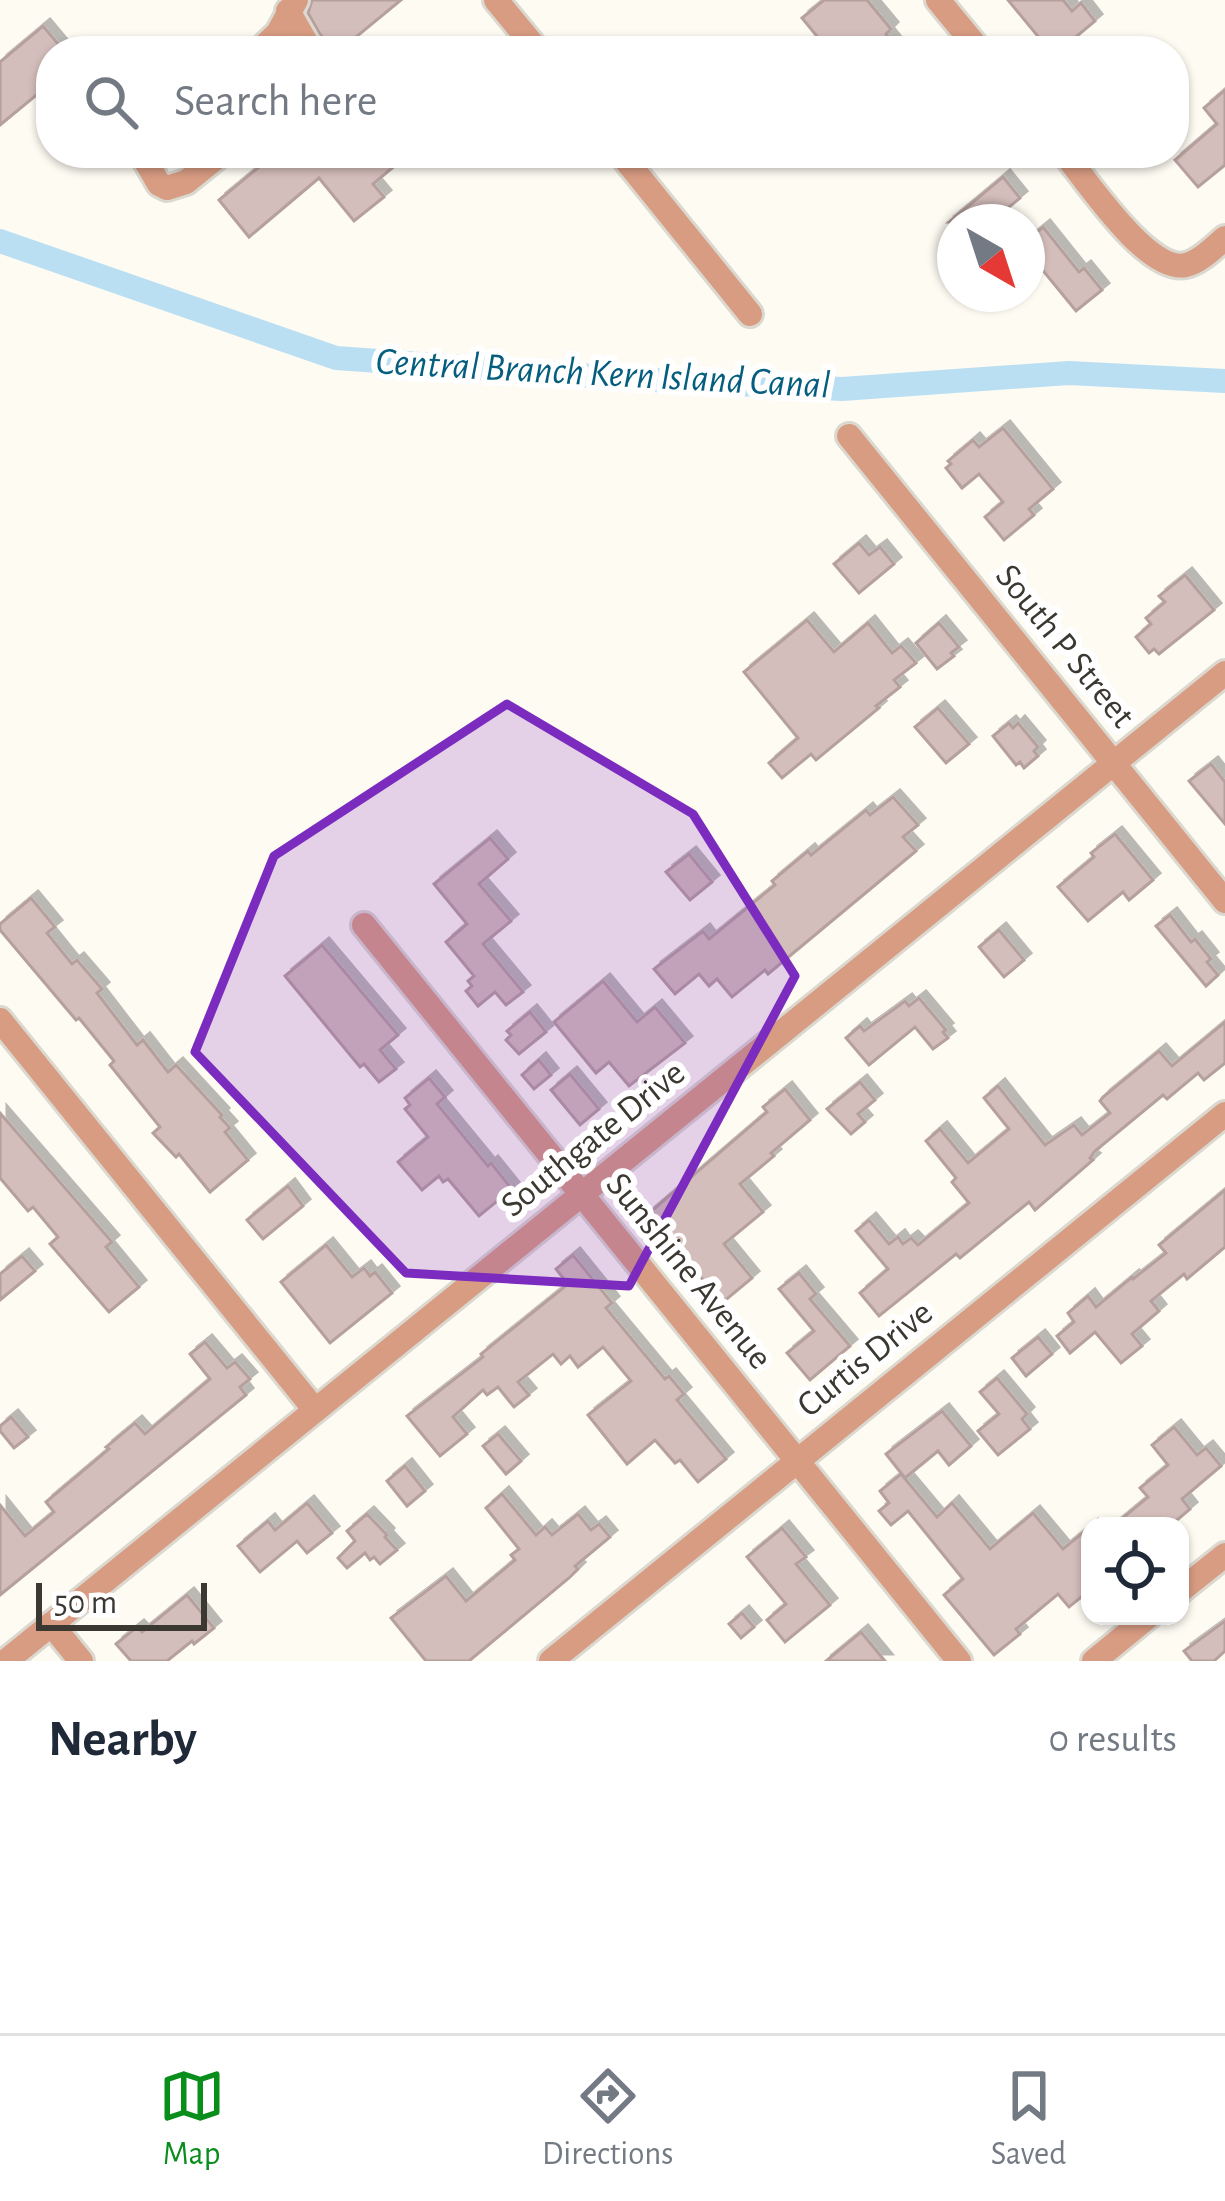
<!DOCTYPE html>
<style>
body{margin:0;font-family:"Alegreya Sans",sans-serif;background:#f6f6f7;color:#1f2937}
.controls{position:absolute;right:36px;bottom:36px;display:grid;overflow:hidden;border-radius:24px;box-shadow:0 3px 9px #0004}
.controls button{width:108px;height:108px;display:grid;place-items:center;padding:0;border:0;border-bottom:3px solid #e0e1e3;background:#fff;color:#1f2937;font:60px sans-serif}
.compass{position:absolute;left:937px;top:204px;width:108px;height:108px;border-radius:50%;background:#fff;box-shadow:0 3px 9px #0004;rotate:141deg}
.scale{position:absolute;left:36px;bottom:30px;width:171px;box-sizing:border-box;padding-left:12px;border:6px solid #3b3831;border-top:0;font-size:33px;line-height:42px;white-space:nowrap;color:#3b3831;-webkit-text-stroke:9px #fff;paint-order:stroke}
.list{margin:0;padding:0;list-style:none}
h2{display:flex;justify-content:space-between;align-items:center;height:156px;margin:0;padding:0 48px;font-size:51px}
h2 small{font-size:39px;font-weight:400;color:#747a83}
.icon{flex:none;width:66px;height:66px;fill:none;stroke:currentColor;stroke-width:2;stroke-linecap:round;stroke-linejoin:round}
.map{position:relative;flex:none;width:1225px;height:1661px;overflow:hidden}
.search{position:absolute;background:#fff;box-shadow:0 3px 9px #0004;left:36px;right:36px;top:36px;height:132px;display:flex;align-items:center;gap:30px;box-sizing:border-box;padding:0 42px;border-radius:48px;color:#747a83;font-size:45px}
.sheet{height:372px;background:#fff}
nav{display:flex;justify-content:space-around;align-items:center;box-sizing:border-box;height:168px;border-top:3px solid #e0e1e3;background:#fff;font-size:33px;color:#747a83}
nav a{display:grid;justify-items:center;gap:6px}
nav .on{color:#098d1b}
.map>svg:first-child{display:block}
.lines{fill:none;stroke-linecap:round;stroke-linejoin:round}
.canal{stroke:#badff3;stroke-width:24}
.building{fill:#d4bebb;stroke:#b6a09e;stroke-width:3;filter:url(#shadow)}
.minor-casing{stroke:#dbd8d0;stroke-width:30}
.minor{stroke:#d89c82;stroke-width:24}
.marked{fill:#7b2cbf;fill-opacity:0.2;stroke:#7b2cbf;stroke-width:9;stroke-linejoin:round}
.labels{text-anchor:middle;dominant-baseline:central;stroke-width:12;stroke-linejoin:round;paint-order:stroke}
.street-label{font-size:36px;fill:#3b3831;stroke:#fff}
.water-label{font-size:39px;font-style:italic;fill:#065e7f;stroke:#fff}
</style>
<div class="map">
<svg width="1225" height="1661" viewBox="0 0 1225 1661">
<defs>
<filter id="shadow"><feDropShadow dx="7" dy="-7" stdDeviation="0" flood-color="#0004"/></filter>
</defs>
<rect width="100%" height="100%" fill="#fefbf3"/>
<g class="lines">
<!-- canal -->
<path class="canal" d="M 0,241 L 336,358 L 634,379 L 842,389 L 1069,373 L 1225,381"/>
</g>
<!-- building -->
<g class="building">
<path d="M 312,0 L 401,0 L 339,51 L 334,51 L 320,34 L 308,13 Z"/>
<path d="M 824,0 L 867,0 L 891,29 L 886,34 L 900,51 L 829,51 L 802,18 Z"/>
<path d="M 1008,0 L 1063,0 L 1072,11 L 1081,3 L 1095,21 L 1059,51 L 1050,51 Z"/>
<path d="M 43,26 L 64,51 L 51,51 L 51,83 L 0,125 L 0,62 Z"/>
<path d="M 1225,90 L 1225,165 L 1198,187 L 1175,160 L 1217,124 L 1204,108 Z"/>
<path d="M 276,153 L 410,153 L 373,184 L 384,197 L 354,221 L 319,178 L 249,237 L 219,200 Z"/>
<path d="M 1003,177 L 1020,198 L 991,222 L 949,222 Z"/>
<path d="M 1043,227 L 1079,272 L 1084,268 L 1102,290 L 1076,311 L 1027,251 L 1027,240 Z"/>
<path d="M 1003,428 L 1053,489 L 1029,509 L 1034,515 L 1004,540 L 985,517 L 1003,502 L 979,474 L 962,488 L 946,468 L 951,464 L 948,461 L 973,440 L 979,447 Z"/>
<path d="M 859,543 L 869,555 L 880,547 L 894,564 L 859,593 L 834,564 Z"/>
<path d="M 1185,575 L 1214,610 L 1159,654 L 1154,649 L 1149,653 L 1136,637 L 1151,624 L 1146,618 L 1165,602 L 1159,596 Z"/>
<path d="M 807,620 L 834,652 L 868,623 L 892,653 L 901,646 L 916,663 L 894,680 L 900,687 L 876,706 L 879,708 L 816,760 L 811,754 L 782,778 L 769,763 L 798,738 L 744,672 Z"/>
<path d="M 939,623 L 959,647 L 951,653 L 954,656 L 937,669 L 916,643 Z"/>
<path d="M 938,708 L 969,744 L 946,763 L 915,727 Z"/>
<path d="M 1009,723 L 1013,728 L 1018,723 L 1038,747 L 1034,751 L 1038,756 L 1024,768 L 1020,762 L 1016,765 L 993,736 Z"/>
<path d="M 1211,764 L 1225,782 L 1225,824 L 1189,781 Z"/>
<path d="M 893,797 L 918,825 L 903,837 L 916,851 L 768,974 L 765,970 L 732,997 L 717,979 L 709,986 L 699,974 L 675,994 L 654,969 L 703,931 L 709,939 L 775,885 L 772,881 L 808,851 L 811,855 L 866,810 L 870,815 Z"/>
<path d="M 1115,834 L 1153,880 L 1129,900 L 1123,892 L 1088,921 L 1058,887 L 1094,857 L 1091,853 Z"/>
<path d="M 490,838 L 508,859 L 479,884 L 511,921 L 483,944 L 523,992 L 506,1005 L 495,992 L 478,1006 L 466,991 L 472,986 L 468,981 L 474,976 L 446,942 L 467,924 L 434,884 Z"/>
<path d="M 689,854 L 712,882 L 690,900 L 666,872 Z"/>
<path d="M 31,898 L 55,927 L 47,933 L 72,964 L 77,960 L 102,989 L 97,993 L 137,1045 L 143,1040 L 168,1072 L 176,1065 L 222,1115 L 220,1117 L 230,1128 L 225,1132 L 248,1160 L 210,1192 L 179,1154 L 176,1157 L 153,1133 L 160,1127 L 110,1065 L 114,1061 L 79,1018 L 76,1020 L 0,930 L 0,924 Z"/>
<path d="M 1170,915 L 1191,942 L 1195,939 L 1211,959 L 1207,962 L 1218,975 L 1206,986 L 1156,926 Z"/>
<path d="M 999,930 L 1024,960 L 1004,977 L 979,947 Z"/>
<path d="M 322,945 L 398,1035 L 380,1050 L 396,1069 L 379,1082 L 364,1064 L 360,1067 L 285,976 Z"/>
<path d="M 603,981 L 637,1022 L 655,1007 L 685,1043 L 629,1086 L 609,1062 L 596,1073 L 554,1022 Z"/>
<path d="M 919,998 L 946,1030 L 943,1032 L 948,1038 L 933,1049 L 915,1027 L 869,1065 L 846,1038 L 860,1026 L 864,1031 L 905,1001 L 909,1006 Z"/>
<path d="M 530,1012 L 546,1032 L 519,1054 L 506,1040 L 511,1035 L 507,1031 Z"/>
<path d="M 1225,1022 L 1225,1063 L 1204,1080 L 1198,1073 L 1167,1099 L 1163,1095 L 1095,1151 L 1090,1158 L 1093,1160 L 1035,1210 L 1029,1202 L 960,1258 L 956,1254 L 879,1316 L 860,1293 L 888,1269 L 856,1231 L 869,1220 L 889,1244 L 898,1237 L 903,1244 L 911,1238 L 918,1245 L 969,1203 L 952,1182 L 956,1178 L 926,1141 L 940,1129 L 968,1163 L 1009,1129 L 984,1098 L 998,1086 L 1045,1145 L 1074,1125 L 1082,1135 L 1110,1113 L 1100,1101 L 1103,1097 L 1159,1051 L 1172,1066 Z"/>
<path d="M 539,1060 L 551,1075 L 534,1089 L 522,1075 Z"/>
<path d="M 570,1074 L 599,1109 L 580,1125 L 551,1090 Z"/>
<path d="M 429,1078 L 445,1097 L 437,1104 L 488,1166 L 491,1163 L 512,1189 L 479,1216 L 448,1179 L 443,1182 L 439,1176 L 422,1190 L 398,1162 L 428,1137 L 405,1109 L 410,1105 L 405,1098 Z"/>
<path d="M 860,1082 L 875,1100 L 858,1114 L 865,1122 L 851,1134 L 827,1109 Z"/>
<path d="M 785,1089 L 810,1120 L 771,1153 L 774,1156 L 740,1184 L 763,1212 L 724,1244 L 752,1278 L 722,1303 L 690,1264 L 686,1266 L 674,1251 L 677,1249 L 648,1214 L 767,1112 L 763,1107 Z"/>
<path d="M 0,1113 L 112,1242 L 106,1247 L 139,1287 L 109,1312 L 50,1244 L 58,1237 L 33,1207 L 28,1211 L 0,1178 Z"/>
<path d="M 288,1186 L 303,1206 L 263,1239 L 247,1220 Z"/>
<path d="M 1225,1190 L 1225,1247 L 1187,1279 L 1184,1274 L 1151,1301 L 1159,1311 L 1132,1334 L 1142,1346 L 1121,1363 L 1095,1332 L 1070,1353 L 1057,1336 L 1074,1322 L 1068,1313 L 1088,1296 L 1096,1307 L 1132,1277 L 1133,1279 L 1166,1253 L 1159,1245 Z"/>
<path d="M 326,1245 L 352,1277 L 364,1268 L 370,1276 L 375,1272 L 392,1293 L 330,1343 L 281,1282 Z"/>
<path d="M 573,1255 L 612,1303 L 606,1308 L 665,1379 L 669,1376 L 684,1394 L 677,1400 L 726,1459 L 698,1482 L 680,1460 L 675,1463 L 655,1440 L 627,1464 L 588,1415 L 631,1381 L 603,1347 L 578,1367 L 570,1356 L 561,1364 L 553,1354 L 518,1382 L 529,1395 L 514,1407 L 498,1387 L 487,1395 L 483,1390 L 453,1417 L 467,1434 L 440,1456 L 407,1416 L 483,1357 L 481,1354 L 568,1284 L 556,1269 Z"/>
<path d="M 22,1256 L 35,1271 L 0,1300 L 0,1274 Z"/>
<path d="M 799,1273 L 816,1294 L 810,1299 L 850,1346 L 810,1380 L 787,1353 L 814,1331 L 779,1289 Z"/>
<path d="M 1038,1337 L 1052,1354 L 1026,1376 L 1012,1358 Z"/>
<path d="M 205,1342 L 227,1368 L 235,1362 L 250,1379 L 240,1387 L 246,1395 L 0,1595 L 0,1505 L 25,1536 L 54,1512 L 46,1502 L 109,1449 L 106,1447 L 135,1423 L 145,1434 L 210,1379 L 190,1354 Z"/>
<path d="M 997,1378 L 1027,1414 L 1022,1419 L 1030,1429 L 998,1455 L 978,1431 L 999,1414 L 980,1392 Z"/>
<path d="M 942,1411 L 971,1446 L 949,1465 L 938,1451 L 905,1478 L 886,1454 Z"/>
<path d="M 11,1417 L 28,1437 L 14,1448 L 0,1431 L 0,1426 Z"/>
<path d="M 1174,1427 L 1197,1455 L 1206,1448 L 1221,1466 L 1182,1499 L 1190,1509 L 1170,1526 L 1113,1526 L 1148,1497 L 1140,1488 L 1168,1465 L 1152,1445 Z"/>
<path d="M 498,1434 L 521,1461 L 506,1474 L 483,1446 Z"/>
<path d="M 405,1466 L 425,1491 L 407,1506 L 387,1481 Z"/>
<path d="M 901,1474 L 937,1517 L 952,1503 L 990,1549 L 1033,1513 L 1063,1549 L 1090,1527 L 1090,1590 L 1069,1607 L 1058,1594 L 1016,1629 L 1020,1634 L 994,1655 L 944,1595 L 963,1579 L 908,1511 L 891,1525 L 879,1511 L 889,1503 L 880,1491 Z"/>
<path d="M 502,1494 L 536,1535 L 545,1527 L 552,1535 L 578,1514 L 591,1530 L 599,1524 L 610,1537 L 575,1566 L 578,1569 L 569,1578 L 469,1661 L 426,1661 L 391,1618 L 446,1576 L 466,1601 L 515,1560 L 511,1555 L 519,1549 L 486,1508 Z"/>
<path d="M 307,1503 L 332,1533 L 307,1553 L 297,1541 L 260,1572 L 238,1546 L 268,1521 L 275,1530 Z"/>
<path d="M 367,1514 L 387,1535 L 385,1537 L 397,1550 L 380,1564 L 374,1557 L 370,1560 L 365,1553 L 347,1568 L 338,1558 L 355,1541 L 347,1531 Z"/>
<path d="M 782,1528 L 806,1557 L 796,1564 L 830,1605 L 785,1642 L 767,1620 L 786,1604 L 747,1557 Z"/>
<path d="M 187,1595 L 214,1628 L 194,1644 L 192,1641 L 167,1661 L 131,1661 L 116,1644 L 137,1627 L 142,1632 Z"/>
<path d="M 742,1613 L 754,1627 L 741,1638 L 729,1624 Z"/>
<path d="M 1225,1621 L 1225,1651 L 1214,1661 L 1192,1661 L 1184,1651 Z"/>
<path d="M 861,1632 L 885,1661 L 826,1661 Z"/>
</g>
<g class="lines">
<!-- minor casing -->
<g class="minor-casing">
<g id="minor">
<path d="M 496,0 L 538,51"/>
<path d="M 938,0 L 980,51"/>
<path d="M 288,11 L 311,51"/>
<path d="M 259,51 L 278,33 L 296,0"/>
<path d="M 141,153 L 159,184 L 167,188 L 186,182 L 222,153"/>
<path d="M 620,153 L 750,314"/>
<path d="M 1064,153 C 1087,181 1148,274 1186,265 C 1201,261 1213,248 1225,238"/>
<path d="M 849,436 L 1225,901"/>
<path d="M 364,925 L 959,1661"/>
<path d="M 0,1020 L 315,1410"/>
<path d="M 1180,1591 L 1225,1555"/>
<path d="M 51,1624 L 81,1661"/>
<path d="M 6,1661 L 1225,673"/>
<path d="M 551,1661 L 1225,1114"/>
<path d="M 1094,1661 L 1149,1616"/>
</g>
</g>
<!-- minor -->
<use href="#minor" class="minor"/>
</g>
<!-- marked area -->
<path class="marked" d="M 507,704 L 693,814 L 795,976 L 629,1286 L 406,1273 L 195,1052 L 274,856 Z"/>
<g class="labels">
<!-- street labels -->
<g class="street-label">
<text transform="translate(1065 646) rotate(51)">South P Street</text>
<text transform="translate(593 1139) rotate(-39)">Southgate Drive</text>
<text transform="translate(689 1271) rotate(51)">Sunshine Avenue</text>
<text transform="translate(865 1359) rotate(-39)">Curtis Drive</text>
</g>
<!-- water labels -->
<g class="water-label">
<text transform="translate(603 374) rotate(3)">Central Branch Kern Island Canal</text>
</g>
</g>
</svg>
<div class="controls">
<button><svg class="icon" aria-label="locate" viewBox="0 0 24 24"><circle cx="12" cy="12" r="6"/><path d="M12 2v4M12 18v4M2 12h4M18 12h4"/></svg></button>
</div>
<svg class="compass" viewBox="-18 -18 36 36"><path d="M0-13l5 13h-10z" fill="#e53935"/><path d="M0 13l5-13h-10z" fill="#747a83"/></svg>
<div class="scale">50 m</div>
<div class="search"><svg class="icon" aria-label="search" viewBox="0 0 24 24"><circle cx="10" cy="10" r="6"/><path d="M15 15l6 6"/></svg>Search here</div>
</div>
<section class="sheet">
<h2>Nearby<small>0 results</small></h2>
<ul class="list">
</ul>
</section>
<nav>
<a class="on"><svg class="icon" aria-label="map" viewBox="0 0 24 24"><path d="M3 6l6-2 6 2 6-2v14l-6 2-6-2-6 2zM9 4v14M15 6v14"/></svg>Map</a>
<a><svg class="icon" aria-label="directions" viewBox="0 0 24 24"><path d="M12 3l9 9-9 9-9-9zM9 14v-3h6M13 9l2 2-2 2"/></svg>Directions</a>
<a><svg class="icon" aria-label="saved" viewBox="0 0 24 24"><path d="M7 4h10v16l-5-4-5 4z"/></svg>Saved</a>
</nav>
